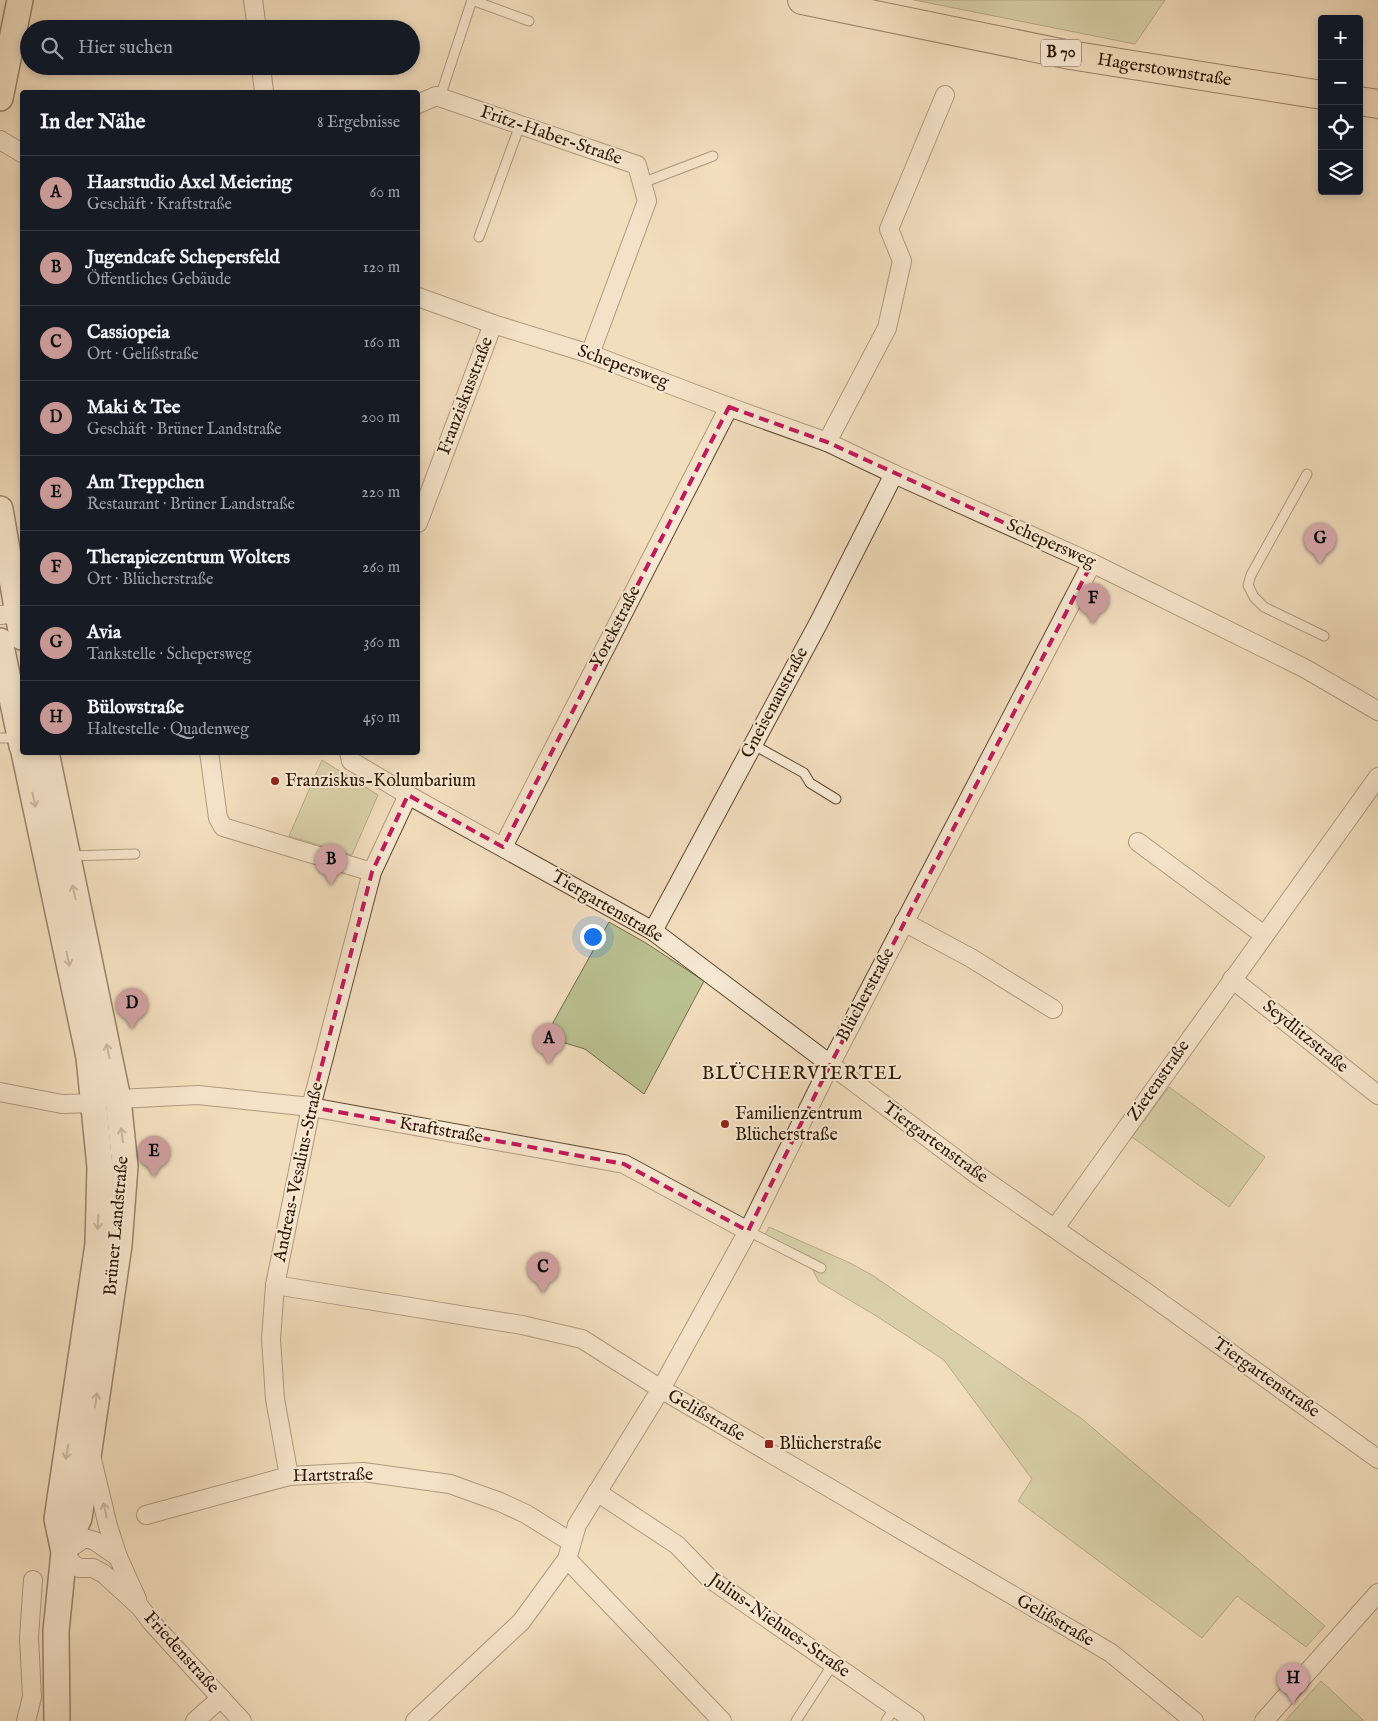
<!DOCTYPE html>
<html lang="de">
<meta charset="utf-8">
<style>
body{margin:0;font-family:"IM FELL English",serif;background:#20242c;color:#f1f3f6}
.controls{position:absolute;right:15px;top:15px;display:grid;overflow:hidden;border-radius:5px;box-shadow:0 2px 8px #0003}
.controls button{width:45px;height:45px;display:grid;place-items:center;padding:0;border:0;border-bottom:1px solid #363941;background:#171b24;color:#f1f3f6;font:25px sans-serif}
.you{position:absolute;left:592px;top:936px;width:18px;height:18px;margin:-12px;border:4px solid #fff;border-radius:50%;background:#1a73e8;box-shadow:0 0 0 8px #1a73e833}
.badge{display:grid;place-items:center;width:32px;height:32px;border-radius:50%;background:#c59692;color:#111;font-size:16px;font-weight:700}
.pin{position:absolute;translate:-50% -41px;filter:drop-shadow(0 1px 2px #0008)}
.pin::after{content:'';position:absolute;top:26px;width:18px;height:15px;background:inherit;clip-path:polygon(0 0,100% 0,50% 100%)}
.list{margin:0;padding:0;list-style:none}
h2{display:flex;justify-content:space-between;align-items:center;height:65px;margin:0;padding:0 20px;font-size:21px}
h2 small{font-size:16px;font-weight:400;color:#9ea1a6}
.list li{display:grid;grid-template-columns:32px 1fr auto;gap:15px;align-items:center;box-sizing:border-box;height:75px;padding:0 20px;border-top:1px solid #363941}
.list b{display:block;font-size:19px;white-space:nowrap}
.list p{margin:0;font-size:16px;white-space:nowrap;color:#9ea1a6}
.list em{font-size:16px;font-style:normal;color:#9ea1a6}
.icon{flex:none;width:28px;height:28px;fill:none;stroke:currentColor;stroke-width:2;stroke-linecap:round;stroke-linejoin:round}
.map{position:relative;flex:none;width:1378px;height:1721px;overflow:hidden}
.search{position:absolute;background:#171b24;box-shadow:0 2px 8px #0003;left:20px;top:20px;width:400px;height:55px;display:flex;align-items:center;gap:12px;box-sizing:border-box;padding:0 18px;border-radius:28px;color:#9ea1a6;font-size:19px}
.panel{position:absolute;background:#171b24;box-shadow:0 2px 8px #0003;left:20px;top:90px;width:400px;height:665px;border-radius:5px}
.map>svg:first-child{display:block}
.green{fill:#bac191;stroke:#746c4a}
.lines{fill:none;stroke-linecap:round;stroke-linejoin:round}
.lane-casing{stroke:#5e4831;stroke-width:11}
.street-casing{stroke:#5e4831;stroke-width:20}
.secondary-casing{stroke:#2d1602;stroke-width:28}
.primary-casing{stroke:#2d1602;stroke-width:30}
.lane{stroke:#f7e9d4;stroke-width:9}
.street{stroke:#f7e9d4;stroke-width:18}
.secondary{stroke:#f7e9d4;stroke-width:25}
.primary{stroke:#f2ddbd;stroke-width:28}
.oneway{stroke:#9c8a76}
.marked{fill:none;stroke:#c2185b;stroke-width:4;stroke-dasharray:10 6;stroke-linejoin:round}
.poi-dot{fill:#8f2418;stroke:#f7e9d4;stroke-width:2}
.labels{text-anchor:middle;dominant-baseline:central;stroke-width:4;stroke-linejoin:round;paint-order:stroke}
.shield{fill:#f7e9d4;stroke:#6a5541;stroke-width:1}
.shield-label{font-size:16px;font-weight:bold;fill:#2d1602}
.street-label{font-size:18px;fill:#2d1602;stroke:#f7e9d4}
.poi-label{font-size:18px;fill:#2d1602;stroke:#f7e9d4;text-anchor:start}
.neighbourhood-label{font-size:19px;letter-spacing:1px;fill:#2d1602;stroke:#f7e9d4}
</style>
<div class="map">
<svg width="1378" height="1721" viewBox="0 0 1378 1721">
<rect width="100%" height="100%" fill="#f2ddbd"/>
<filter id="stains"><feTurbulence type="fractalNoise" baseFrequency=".004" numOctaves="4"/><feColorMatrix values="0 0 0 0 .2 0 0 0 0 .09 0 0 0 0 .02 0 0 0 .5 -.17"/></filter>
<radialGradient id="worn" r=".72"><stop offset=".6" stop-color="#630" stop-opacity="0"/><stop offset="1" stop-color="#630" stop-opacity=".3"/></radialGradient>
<!-- green -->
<g class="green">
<path d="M 914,0 L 1165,0 L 1135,44 Z"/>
<path d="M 322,760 L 378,795 L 352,855 L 289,836 Z"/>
<path d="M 609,922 L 646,943 L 704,981 L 644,1094 L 585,1049 L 545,1037 Z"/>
<path d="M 1169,1087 L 1265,1157 L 1229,1207 L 1132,1137 Z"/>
<path d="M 769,1227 L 850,1263 L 872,1275 L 1082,1419 L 1325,1626 L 1306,1647 L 1237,1596 L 1202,1638 L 1018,1501 L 1032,1479 L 944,1360 L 878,1317 L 819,1282 L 805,1255 L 765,1235 Z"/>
<path d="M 1321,1681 L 1364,1721 L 1285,1721 Z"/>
</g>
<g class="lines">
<!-- lane casing -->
<g class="lane-casing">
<g id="lane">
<path d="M 472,0 L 529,21"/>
<path d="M 440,97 L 472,0"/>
<path d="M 642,183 L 713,156"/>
<path d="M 479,237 L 520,125"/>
<path d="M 1307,474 L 1251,575 L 1248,585 L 1254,597 L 1264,607 L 1324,636"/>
<path d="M 0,738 L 18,738"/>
<path d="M 752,744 L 804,773 L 810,783 L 836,799"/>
<path d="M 69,856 L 135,854"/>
<path d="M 748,1231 L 821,1268"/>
<path d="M 796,1721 L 833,1664"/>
<path d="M 886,1721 L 895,1707"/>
</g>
</g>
<!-- street casing -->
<g class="street-casing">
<g id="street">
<path d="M 253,0 L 257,29"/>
<path d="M 261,66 L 264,92"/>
<path d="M 418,104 L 436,96 L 637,165 L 647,201 L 590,354"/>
<path d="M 0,140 L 22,153"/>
<path d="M 418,297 L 493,324 L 590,354 L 729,407 L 827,442 L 894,474 L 1092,563 L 1306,669 L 1378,711"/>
<path d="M 827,442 L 887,328 L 902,261 L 889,229 L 945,95"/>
<path d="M 418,523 L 493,324"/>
<path d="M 0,615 L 18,613"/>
<path d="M 209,752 L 218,818 L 223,827 L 372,872"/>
<path d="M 349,752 L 351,761 L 408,795 L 653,931 L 976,1174 L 1143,1290 L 1378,1459"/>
<path d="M 1138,842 L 1264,935"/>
<path d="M 503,847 L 729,407"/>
<path d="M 904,922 L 971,958 L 1053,1009"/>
<path d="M 653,931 L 819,622 L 894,474"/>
<path d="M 1232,979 L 1378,1095"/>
<path d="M 0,1092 L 62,1104 L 95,1103"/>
<path d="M 118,1099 L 198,1095 L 311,1107 L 624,1164 L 748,1231"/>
<path d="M 1055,1228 L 1378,777"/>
<path d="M 275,1285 L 522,1325 L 582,1339 L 661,1389 L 1111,1653 L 1194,1721"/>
<path d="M 91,1455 L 108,1526 L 118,1557 L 137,1599"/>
<path d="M 289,1476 L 275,1399 L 271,1339 L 275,1285 L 311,1107 L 372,872 L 408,795"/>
<path d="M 597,1492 L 677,1545 L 709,1578 L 915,1721"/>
<path d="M 146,1515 L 289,1476 L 363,1472 L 450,1484 L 500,1502 L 526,1514 L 571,1542"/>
<path d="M 118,1557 L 95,1541 L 85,1538 L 64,1552 L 73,1564 L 79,1568 L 93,1568 L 104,1574 L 140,1607 L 153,1624 L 242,1721"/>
<path d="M 567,1559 L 722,1721"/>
<path d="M 26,1721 L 32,1697 L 29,1637 L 33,1580"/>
<path d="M 195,1721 L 221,1698"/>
<path d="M 415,1721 L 521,1622 L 567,1559 L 577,1525 L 661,1389 L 748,1231 L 830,1065 L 1092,563"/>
<path d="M 1264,1721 L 1378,1593"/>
</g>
</g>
<!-- secondary casing -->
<g class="secondary-casing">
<g id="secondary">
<path d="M 0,98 L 20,0"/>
<path d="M 0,509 L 22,637"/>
<path d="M 0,641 L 22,746"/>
<path d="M 24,752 L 89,1057 L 100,1167 L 98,1244 L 57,1519 L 64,1552 L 56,1631 L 57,1721"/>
<path d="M 46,752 L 118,1099 L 125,1166 L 119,1245 L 79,1518 L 64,1552"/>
</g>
</g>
<!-- primary casing -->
<g class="primary-casing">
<g id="primary">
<path id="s1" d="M 802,0 L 1070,55 L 1322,95"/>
<path d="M 1359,101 L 1378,104"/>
</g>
</g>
<!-- lane -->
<use href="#lane" class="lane"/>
<!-- street -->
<use href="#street" class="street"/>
<!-- secondary -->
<use href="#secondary" class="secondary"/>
<!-- primary -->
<use href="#primary" class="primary"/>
</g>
<!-- one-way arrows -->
<defs><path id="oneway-shaft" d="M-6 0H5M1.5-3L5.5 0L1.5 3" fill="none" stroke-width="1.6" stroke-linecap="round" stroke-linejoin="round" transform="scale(1.25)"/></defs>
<g class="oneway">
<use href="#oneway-shaft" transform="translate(34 800) rotate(78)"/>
<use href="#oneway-shaft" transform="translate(74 892) rotate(-102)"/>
<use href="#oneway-shaft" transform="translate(68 959) rotate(78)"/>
<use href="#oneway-shaft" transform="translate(108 1051) rotate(-102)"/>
<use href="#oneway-shaft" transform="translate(122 1135) rotate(-97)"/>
<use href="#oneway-shaft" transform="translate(98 1222) rotate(92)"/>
<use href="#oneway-shaft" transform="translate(96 1400) rotate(-82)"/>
<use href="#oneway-shaft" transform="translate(67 1452) rotate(100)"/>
<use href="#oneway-shaft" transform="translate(105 1510) rotate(-102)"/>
</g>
<!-- marked area -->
<path d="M0 0H1378V1721H0ZM 729,407 L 827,442 L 1092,563 L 830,1065 L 748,1231 L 624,1164 L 311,1107 L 372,872 L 408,795 L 503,847 Z" fill="#f2ddbd" fill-opacity=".55" fill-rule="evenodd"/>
<path class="marked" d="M 729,407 L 827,442 L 1092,563 L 830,1065 L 748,1231 L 624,1164 L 311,1107 L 372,872 L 408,795 L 503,847 Z"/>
<!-- markers -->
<g class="poi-dot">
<circle cx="275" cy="781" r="5"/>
<circle cx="725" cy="1124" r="5"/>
<rect x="764" y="1439" width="10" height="10" rx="2.5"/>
</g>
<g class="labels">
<!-- shield labels -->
<rect class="shield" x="1041" y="39.5" width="40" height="27" rx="4"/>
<g class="shield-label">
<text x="1061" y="53">B 70</text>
</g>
<!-- street labels -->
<g class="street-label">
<text stroke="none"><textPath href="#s1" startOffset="369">Hagerstownstraße</textPath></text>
<text transform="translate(551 136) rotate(19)">Fritz-Haber-Straße</text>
<text transform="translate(623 367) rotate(20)">Schepersweg</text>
<text transform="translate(466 396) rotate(-69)">Franziskusstraße</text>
<text transform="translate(1051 544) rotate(24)">Schepersweg</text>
<text transform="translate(616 627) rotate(-63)">Yorckstraße</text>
<text transform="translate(775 703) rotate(-62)">Gneisenaustraße</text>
<text transform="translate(607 907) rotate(30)">Tiergartenstraße</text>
<text transform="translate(866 995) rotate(-62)">Blücherstraße</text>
<text transform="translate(1305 1037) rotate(39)">Seydlitzstraße</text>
<text transform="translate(1159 1081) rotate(-55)">Zietenstraße</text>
<text transform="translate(441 1131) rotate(10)">Kraftstraße</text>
<text transform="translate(935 1143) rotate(36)">Tiergartenstraße</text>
<text transform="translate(299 1172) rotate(-78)">Andreas-Vesalius-Straße</text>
<text transform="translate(117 1226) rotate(-85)">Brüner Landstraße</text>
<text transform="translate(1266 1378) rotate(35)">Tiergartenstraße</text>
<text transform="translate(706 1416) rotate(30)">Gelißstraße</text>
<text transform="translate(333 1476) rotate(-1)">Hartstraße</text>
<text transform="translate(1055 1621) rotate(30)">Gelißstraße</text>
<text transform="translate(779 1626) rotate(35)">Julius-Niehues-Straße</text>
<text transform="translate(181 1653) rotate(48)">Friedenstraße</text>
</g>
<!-- poi labels -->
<g class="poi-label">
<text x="285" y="781">Franziskus-Kolumbarium</text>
<text x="735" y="1114">Familienzentrum<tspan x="735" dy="21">Blücherstraße</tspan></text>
<text x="779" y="1444">Blücherstraße</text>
</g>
<!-- neighbourhood labels -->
<g class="neighbourhood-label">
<text x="802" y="1074">BLÜCHERVIERTEL</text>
</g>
</g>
<rect width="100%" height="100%" filter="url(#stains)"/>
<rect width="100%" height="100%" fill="url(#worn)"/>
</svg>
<div class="controls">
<button>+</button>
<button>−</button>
<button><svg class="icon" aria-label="locate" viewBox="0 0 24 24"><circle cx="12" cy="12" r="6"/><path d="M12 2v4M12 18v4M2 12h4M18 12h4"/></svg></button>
<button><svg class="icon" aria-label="layers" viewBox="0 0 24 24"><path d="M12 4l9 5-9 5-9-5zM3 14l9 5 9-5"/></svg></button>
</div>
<div class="you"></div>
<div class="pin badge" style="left:549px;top:1064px">A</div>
<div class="pin badge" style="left:331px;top:885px">B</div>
<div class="pin badge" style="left:543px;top:1293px">C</div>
<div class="pin badge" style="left:132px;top:1029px">D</div>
<div class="pin badge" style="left:154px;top:1177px">E</div>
<div class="pin badge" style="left:1093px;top:624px">F</div>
<div class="pin badge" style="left:1320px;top:564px">G</div>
<div class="pin badge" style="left:1293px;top:1704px">H</div>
<div class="search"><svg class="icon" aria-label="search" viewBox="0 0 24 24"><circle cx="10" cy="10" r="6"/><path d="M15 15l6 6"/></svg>Hier suchen</div>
<section class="panel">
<h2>In der Nähe<small>8 Ergebnisse</small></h2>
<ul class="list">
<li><span class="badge">A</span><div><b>Haarstudio Axel Meiering</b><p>Geschäft · Kraftstraße</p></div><em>60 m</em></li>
<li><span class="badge">B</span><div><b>Jugendcafe Schepersfeld</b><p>Öffentliches Gebäude</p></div><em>120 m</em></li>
<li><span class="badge">C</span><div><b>Cassiopeia</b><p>Ort · Gelißstraße</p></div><em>160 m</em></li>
<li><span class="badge">D</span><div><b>Maki &amp; Tee</b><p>Geschäft · Brüner Landstraße</p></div><em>200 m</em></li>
<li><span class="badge">E</span><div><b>Am Treppchen</b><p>Restaurant · Brüner Landstraße</p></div><em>220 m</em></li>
<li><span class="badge">F</span><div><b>Therapiezentrum Wolters</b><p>Ort · Blücherstraße</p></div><em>260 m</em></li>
<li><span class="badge">G</span><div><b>Avia</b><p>Tankstelle · Schepersweg</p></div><em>360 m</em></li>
<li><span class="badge">H</span><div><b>Bülowstraße</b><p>Haltestelle · Quadenweg</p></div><em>450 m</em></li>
</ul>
</section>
</div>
